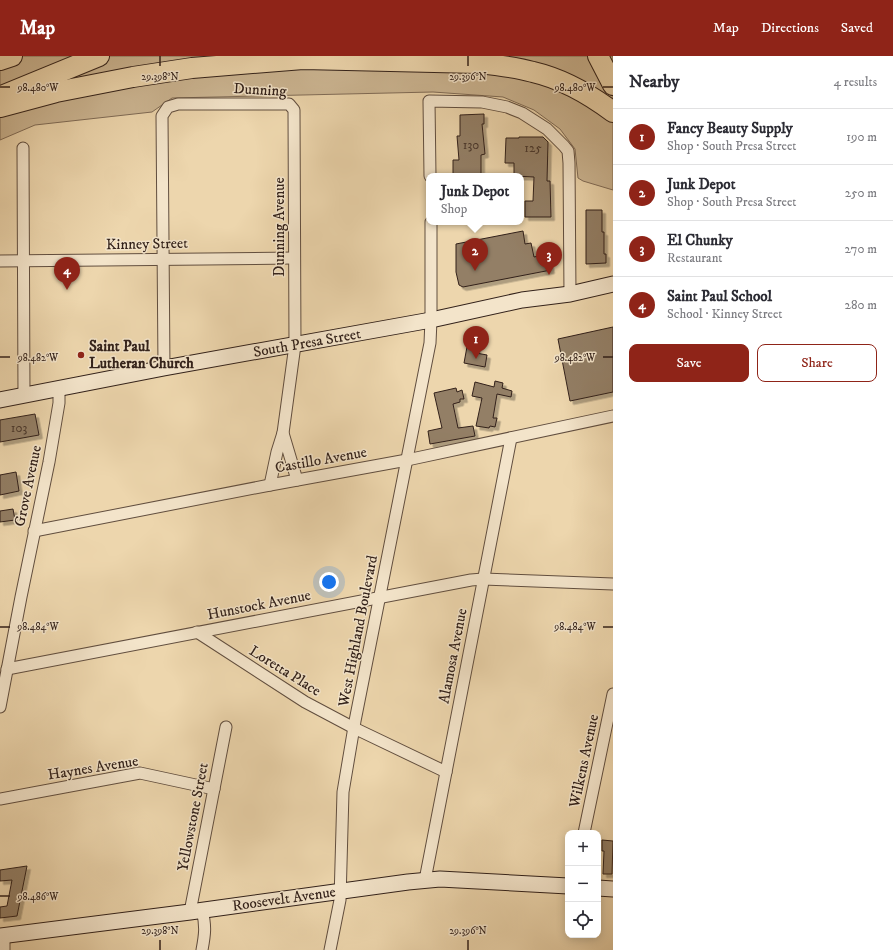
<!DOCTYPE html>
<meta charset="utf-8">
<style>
body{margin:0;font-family:"IM FELL DW Pica",serif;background:#f7f7f7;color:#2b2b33}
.controls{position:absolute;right:12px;bottom:12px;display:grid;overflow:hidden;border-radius:8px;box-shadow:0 2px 10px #0003}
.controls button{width:36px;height:36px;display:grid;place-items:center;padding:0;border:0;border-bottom:1px solid #e1e1e2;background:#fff;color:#2b2b33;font:20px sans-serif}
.you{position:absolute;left:329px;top:526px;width:14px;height:14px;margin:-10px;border:3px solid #fff;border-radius:50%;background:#1a73e8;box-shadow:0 0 0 6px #1a73e833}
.badge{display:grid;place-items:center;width:26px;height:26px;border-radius:50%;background:#8f2418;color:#fff;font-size:13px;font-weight:700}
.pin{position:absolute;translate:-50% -33px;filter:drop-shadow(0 1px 2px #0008)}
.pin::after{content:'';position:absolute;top:21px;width:14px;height:12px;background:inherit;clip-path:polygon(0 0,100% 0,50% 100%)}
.popup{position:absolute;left:426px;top:117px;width:98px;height:52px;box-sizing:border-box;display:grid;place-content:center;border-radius:8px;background:#fff;filter:drop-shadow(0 1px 3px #0005);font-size:13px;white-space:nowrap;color:#7c7c81}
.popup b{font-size:15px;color:#2b2b33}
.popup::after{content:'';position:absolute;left:50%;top:100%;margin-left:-8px;border:8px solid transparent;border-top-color:#fff}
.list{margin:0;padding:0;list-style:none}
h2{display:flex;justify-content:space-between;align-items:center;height:52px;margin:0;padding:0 16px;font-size:17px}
h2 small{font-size:13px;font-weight:400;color:#7c7c81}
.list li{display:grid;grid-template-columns:26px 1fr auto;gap:12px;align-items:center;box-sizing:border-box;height:56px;padding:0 16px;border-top:1px solid #e1e1e2}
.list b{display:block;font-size:15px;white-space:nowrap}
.list p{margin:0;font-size:13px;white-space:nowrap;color:#7c7c81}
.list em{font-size:13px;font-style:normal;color:#7c7c81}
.actions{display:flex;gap:8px;padding:12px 16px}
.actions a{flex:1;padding:9px 0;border:1px solid #8f2418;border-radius:8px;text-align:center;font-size:14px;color:#8f2418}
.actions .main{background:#8f2418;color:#fff}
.icon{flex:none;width:22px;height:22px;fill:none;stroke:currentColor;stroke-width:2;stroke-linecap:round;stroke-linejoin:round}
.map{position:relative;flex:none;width:613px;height:894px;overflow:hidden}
header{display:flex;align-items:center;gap:24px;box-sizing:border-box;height:56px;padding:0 20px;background:#8f2418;color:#fff}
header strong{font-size:19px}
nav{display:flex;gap:22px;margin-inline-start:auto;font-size:14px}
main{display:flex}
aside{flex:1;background:#fff}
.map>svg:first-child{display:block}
.green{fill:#cdb794;stroke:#806c57}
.building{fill:#937f66;stroke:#32211a;filter:url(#shadow)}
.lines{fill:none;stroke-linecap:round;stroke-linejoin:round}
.street-casing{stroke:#614e3f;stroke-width:13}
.secondary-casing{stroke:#32211a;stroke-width:17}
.highway-casing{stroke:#32211a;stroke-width:22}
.street{stroke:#f3e4ca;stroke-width:11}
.secondary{stroke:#f3e4ca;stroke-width:15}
.highway{stroke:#edd6ad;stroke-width:20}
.ticks{fill:none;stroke:#32211a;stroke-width:1.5}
.poi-dot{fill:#8f2418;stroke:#f3e4ca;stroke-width:1.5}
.labels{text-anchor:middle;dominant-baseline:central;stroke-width:3;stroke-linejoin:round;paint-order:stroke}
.number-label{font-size:13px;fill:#4a382d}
.street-label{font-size:15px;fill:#32211a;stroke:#f3e4ca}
.poi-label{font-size:15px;font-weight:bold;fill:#32211a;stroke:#f3e4ca;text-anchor:start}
.ticks-label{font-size:10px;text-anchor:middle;fill:#32211a;stroke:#f3e4ca;stroke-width:3;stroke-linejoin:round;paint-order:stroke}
</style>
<header>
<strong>Map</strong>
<nav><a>Map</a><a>Directions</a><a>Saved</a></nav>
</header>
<main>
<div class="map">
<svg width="613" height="894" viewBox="0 0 613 894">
<defs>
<filter id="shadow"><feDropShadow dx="3.5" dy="3.5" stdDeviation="0" flood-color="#0004"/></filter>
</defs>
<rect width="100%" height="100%" fill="#edd6ad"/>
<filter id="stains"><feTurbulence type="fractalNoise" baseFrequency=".005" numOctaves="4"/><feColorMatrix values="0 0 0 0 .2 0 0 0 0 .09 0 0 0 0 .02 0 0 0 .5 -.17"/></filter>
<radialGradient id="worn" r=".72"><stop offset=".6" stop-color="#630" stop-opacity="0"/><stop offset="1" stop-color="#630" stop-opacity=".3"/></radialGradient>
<!-- green -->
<path class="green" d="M 0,0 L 613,0 L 613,134 L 583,125 L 578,122 L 575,93 L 560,73 L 534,54 L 503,41 L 433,36 L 172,42 L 152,56 L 35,69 L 0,84 Z"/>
<!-- building -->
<g class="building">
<path d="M 484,58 L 484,68 L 482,68 L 485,98 L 481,99 L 481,118 L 453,118 L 453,104 L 459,104 L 457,80 L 460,80 L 460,59 Z"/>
<path d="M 519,81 L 543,81 L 548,86 L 547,125 L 550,125 L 551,161 L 525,161 L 525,145 L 533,145 L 534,121 L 514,120 L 514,107 L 505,107 L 506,82 L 519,82 Z"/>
<path d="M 586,154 L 602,154 L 602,176 L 604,176 L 604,198 L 606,198 L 606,207 L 586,208 Z"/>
<path d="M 523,175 L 525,188 L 531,187 L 534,201 L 548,198 L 551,214 L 463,231 L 459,229 L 456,216 L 456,188 Z"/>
<path d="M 613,271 L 613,336 L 570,345 L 558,283 Z"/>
<path d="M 469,280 L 479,282 L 476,297 L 487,299 L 485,311 L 464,307 Z"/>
<path d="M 495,325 L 503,327 L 502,332 L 512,335 L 511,341 L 497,338 L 493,362 L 497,362 L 495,371 L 490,370 L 489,372 L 476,370 L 482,342 L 472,340 L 475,326 L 494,331 Z"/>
<path d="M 456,332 L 457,336 L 462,334 L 464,343 L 460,343 L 460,346 L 453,348 L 458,372 L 473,370 L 475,380 L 430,388 L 428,375 L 442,372 L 434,337 Z"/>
<path d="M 35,358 L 39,379 L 0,386 L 0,364 Z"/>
<path d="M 16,416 L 19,435 L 0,439 L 0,419 Z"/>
<path d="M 13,453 L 15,464 L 0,466 L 0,455 Z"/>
<path d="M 602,784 L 613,785 L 612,818 L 603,818 L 604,795 L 602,795 Z"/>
<path d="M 27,810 L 17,860 L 0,862 L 0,851 L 7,850 L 12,824 L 0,825 L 0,814 Z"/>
</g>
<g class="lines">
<!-- street casing -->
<g class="street-casing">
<g id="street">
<path d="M 23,92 L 24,340"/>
<path d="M 430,120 L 429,45 L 482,46 L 507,51 L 522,57 L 547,73 L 564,90 L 568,95 L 569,107 L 570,238"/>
<path d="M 0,205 L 294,202"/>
<path d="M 164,312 L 162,60 L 168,51 L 178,48 L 289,48 L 294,54 L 295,289 L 283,377 L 297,424"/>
<path d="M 270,429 L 277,396 L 283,377"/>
<path d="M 34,475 L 270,429 L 407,404 L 613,360"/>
<path d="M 197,576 L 305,646 L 354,672 L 446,716"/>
<path d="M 7,613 L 471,524 L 483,523 L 613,528"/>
<path d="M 0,651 L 21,541 L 49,406 L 59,347 L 59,333"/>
<path d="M 0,743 L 140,717 L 214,733"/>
<path d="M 584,777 L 613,638"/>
<path d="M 425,824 L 511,382"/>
<path d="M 190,856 L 226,671"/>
<path d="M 4,879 L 4,894"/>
<path d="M 202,894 C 205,878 206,870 202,854"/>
<path d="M 330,894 L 340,844 L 343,736 L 355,665 L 430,287 L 431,264 L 431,166"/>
</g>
</g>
<!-- secondary casing -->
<g class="secondary-casing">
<g id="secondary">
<path d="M 0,344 L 164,312 L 431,264 L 522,244 L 570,238 L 613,228"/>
<path d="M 598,832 L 613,833"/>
<path d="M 0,880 L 190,856 L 408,826 L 440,823 L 568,830"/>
</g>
</g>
<!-- highway casing -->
<g class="highway-casing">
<g id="highway">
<path d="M 598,0 L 613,29"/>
<path d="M 0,4 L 12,0"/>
<path d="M 4,39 L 99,0"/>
<path d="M 0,51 L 56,36 L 133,21 L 192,12 L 303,3 L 478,7 C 497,9 515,11 533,16 C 563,23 589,38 613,56"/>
</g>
</g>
<!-- street -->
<use href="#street" class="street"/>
<!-- secondary -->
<use href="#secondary" class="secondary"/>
<!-- highway -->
<use href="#highway" class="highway"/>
</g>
<!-- ticks -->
<path class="ticks" d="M 160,0 L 160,10M 468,0 L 468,10M 0,31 L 10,31M 603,31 L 613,31M 0,301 L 10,301M 603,301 L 613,301M 0,571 L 10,571M 603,571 L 613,571M 0,840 L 10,840M 160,884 L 160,894M 468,884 L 468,894"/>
<!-- markers -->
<circle class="poi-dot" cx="81" cy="299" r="4"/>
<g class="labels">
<!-- number labels -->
<g class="number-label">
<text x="471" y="89">130</text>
<text x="533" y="92">125</text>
<text x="19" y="372">103</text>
</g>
<!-- street labels -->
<g class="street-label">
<text transform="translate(260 34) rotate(3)">Dunning</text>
<text transform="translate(279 171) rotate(-90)">Dunning Avenue</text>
<text transform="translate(147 188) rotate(-1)">Kinney Street</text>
<text transform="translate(307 287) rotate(-10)">South Presa Street</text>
<text transform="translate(321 404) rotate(-10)">Castillo Avenue</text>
<text transform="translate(28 430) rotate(-78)">Grove Avenue</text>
<text transform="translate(259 549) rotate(-11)">Hunstock Avenue</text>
<text transform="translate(358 575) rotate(-79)">West Highland Boulevard</text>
<text transform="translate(453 600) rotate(-79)">Alamosa Avenue</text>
<text transform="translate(285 615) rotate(32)">Loretta Place</text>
<text transform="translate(584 705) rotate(-78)">Wilkens Avenue</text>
<text transform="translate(93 712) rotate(-9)">Haynes Avenue</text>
<text transform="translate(193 761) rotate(-79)">Yellowstone Street</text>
<text transform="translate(284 843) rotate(-8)">Roosevelt Avenue</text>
</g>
<!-- poi labels -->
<g class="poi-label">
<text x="89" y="290">Saint Paul<tspan x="89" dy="17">Lutheran Church</tspan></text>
</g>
</g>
<g class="ticks-label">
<text x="160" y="24">29.398°N</text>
<text x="468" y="24">29.396°N</text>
<text x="575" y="35">98.480°W</text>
<text x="38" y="35">98.480°W</text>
<text x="575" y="305">98.482°W</text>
<text x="38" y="305">98.482°W</text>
<text x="38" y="574">98.484°W</text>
<text x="575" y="574">98.484°W</text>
<text x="38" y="844">98.486°W</text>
<text x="160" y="878">29.398°N</text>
<text x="468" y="878">29.396°N</text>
</g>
<rect width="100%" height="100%" filter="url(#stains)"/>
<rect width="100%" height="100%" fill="url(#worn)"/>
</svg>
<div class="controls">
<button>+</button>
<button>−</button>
<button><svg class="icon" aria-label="locate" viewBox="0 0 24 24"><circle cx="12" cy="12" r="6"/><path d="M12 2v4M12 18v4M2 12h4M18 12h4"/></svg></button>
</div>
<div class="you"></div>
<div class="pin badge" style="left:476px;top:303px">1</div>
<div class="pin badge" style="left:475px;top:215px">2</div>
<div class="popup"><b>Junk Depot</b>Shop</div>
<div class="pin badge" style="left:549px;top:219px">3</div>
<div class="pin badge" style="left:67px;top:234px">4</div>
</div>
<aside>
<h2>Nearby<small>4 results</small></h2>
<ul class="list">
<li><span class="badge">1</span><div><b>Fancy Beauty Supply</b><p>Shop · South Presa Street</p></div><em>190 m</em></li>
<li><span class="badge">2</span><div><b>Junk Depot</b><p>Shop · South Presa Street</p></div><em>250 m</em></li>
<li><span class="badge">3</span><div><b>El Chunky</b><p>Restaurant</p></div><em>270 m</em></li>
<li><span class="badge">4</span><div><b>Saint Paul School</b><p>School · Kinney Street</p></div><em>280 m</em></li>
</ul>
<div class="actions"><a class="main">Save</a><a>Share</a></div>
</aside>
</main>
